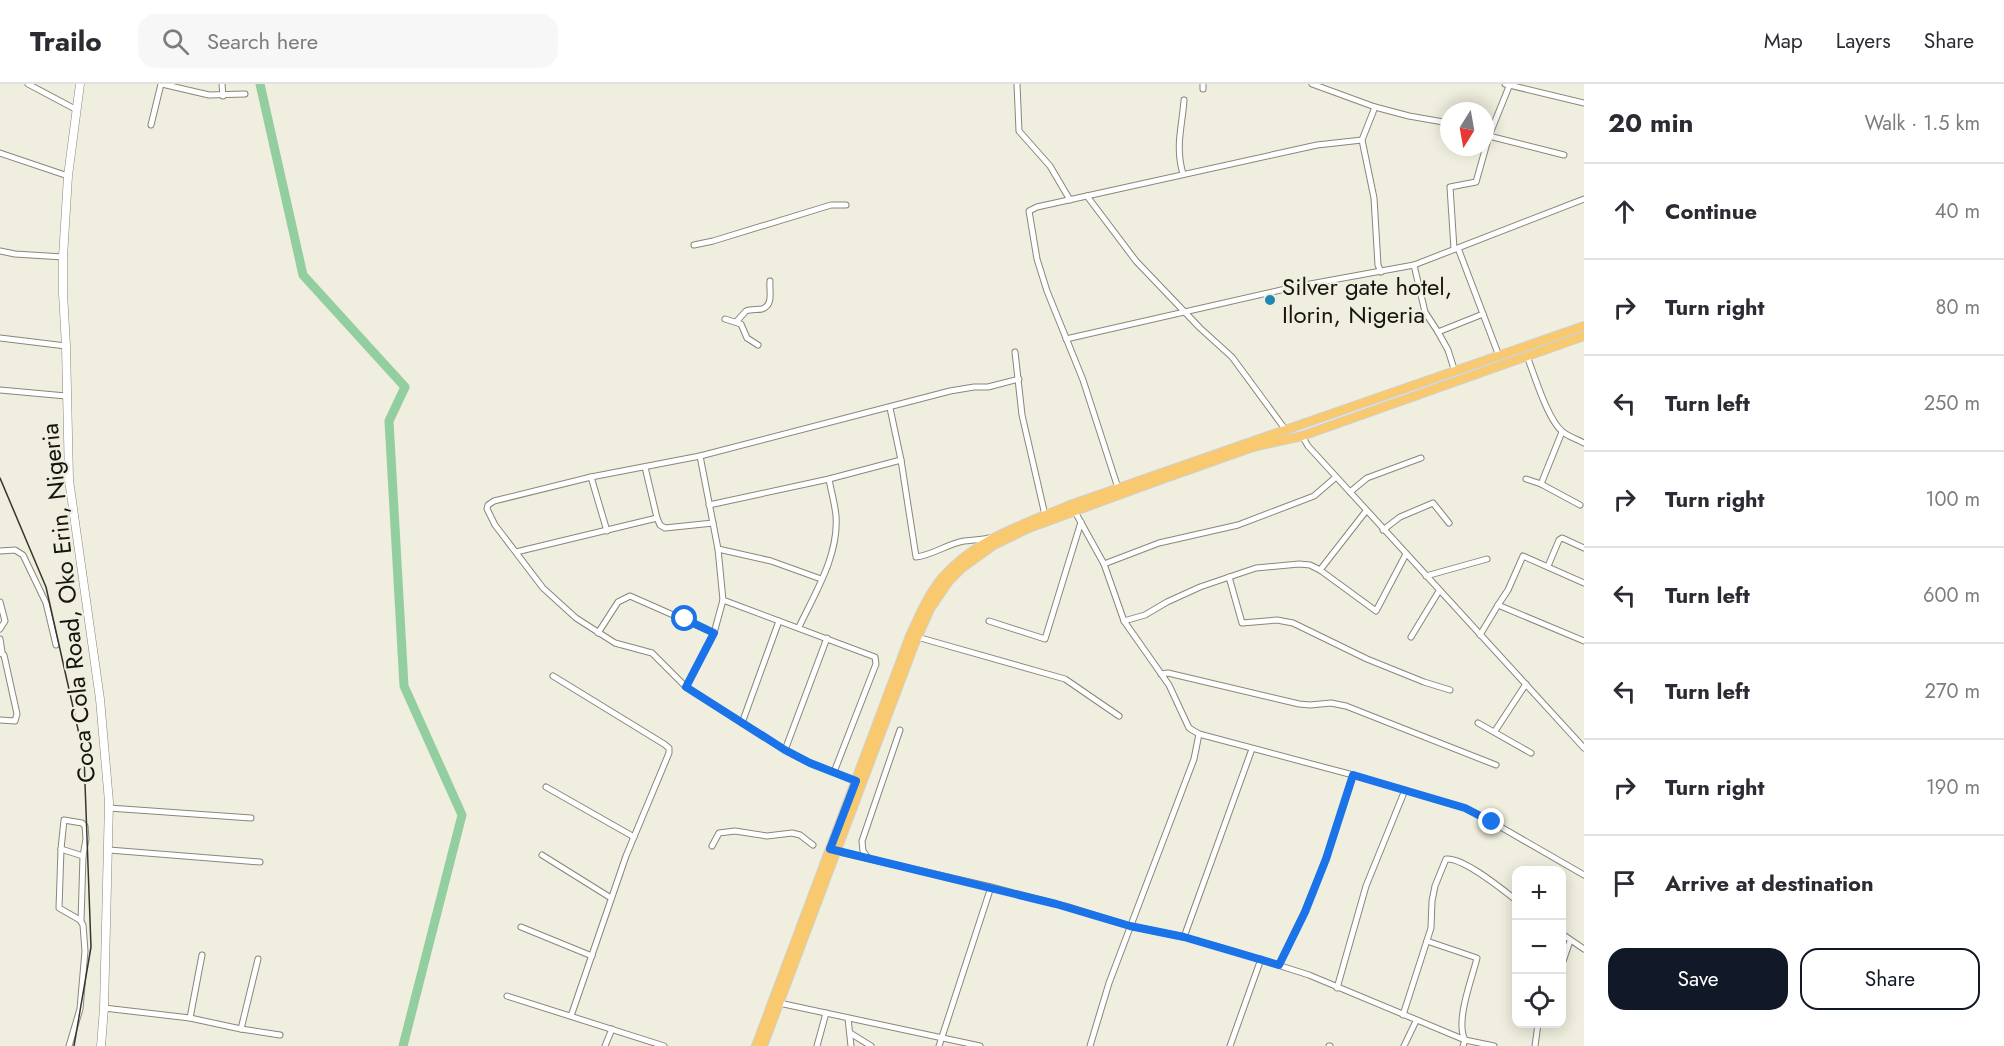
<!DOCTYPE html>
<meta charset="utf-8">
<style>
body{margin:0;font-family:Jost,sans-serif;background:#f7f7f7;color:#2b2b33}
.controls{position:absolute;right:18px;bottom:18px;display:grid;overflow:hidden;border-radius:12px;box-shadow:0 3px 15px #0003}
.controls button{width:54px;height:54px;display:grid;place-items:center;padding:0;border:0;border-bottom:2px solid #e1e1e2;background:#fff;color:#2b2b33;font:30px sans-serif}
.compass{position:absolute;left:1440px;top:18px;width:54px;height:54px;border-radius:50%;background:#fff;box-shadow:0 3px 15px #0003;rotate:191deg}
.stop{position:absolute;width:18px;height:18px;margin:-14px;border:4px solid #1a73e8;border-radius:50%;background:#fff}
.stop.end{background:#1a73e8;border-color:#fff;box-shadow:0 2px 6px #0008}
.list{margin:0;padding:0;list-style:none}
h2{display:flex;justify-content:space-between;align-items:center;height:78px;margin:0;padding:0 24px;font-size:26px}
h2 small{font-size:20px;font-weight:400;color:#7c7c81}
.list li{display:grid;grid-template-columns:39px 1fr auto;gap:18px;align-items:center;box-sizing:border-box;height:96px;padding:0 24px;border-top:2px solid #e1e1e2}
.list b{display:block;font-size:22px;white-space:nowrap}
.list em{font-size:20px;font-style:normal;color:#7c7c81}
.actions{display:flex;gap:12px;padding:18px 24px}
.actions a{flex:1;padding:14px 0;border:2px solid #111827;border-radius:18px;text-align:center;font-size:21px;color:#111827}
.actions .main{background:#111827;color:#fff}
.icon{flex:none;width:33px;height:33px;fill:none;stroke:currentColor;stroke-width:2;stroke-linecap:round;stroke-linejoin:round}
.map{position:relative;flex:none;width:1584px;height:962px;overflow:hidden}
header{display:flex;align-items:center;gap:36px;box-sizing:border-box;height:84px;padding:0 30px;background:#fff;border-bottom:2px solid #e1e1e2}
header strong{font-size:28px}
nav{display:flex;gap:33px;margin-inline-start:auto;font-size:21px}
.search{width:420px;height:54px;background:#f7f7f7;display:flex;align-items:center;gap:15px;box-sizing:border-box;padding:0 21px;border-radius:18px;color:#7c7c81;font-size:22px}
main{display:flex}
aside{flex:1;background:#fff}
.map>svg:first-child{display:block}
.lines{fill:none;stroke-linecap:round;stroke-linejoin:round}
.river{stroke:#92cea0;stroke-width:9}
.street-casing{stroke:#898779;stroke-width:7}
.secondary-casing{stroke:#898779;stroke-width:9}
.primary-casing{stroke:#d0d0cf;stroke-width:10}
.street{stroke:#fff;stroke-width:5}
.secondary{stroke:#fff;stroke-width:8}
.primary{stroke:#f8c96f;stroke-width:8}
.rail{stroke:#37352e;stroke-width:1.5}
.route{stroke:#1a73e8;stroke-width:8}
.poi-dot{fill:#1e89b0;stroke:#f0eede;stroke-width:2}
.labels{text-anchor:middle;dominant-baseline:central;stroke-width:4.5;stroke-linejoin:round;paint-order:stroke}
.poi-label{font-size:24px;fill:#16150f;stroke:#f0eede;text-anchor:start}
.street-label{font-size:24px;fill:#16150f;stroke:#f0eede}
</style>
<header>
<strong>Trailo</strong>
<div class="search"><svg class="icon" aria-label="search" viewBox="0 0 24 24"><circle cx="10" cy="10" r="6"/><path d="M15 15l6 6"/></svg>Search here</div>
<nav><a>Map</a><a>Layers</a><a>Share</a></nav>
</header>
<main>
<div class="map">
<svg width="1584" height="962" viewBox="0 0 1584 962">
<rect width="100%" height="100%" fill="#f0eede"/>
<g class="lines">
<!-- river -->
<path class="river" d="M 260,0 L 303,191 L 405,303 L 389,337 L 404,602 L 462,731 L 403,962"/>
<!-- street casing -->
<g class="street-casing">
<g id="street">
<path d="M 28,0 L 77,26"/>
<path d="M 162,0 L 209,11 L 245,10"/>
<path d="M 222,0 L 223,12"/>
<path d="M 1017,0 L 1019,47 L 1050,82 L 1070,116"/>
<path d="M 1203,0 L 1203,5"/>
<path d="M 1312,0 L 1375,23 L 1409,32 L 1449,39"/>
<path d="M 1505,0 L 1584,19"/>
<path d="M 1375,23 L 1362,56 L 1374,114 L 1378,181 L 1381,188"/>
<path d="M 151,41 L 161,0"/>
<path d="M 1485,51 L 1564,71"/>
<path d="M 0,69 L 68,92"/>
<path d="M 1183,90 C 1175,62 1182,44 1184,16"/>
<path d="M 1087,112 L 1136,177 L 1200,244 L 1232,273 L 1285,345"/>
<path d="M 694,161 L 713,157 L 831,121 L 846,121"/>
<path d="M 1458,164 L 1499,272"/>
<path d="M 1454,165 L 1450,103 L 1476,98 L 1489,52 L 1510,0"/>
<path d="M 0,167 L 15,170 L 63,173"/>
<path d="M 1414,181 L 1425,228 L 1438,248 L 1483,230"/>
<path d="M 725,235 L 741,240 L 747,254 L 758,261"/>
<path d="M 736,238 L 746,227 C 751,225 757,226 762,225 C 774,221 769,207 770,197"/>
<path d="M 1438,248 L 1448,266 L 1455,288"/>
<path d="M 0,254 L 66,262"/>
<path d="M 1066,255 L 1294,203 L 1414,181 L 1584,115"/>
<path d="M 1015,268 L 1022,331 L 1045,431"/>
<path d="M 1527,272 C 1534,290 1548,337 1563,348 C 1569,353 1577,355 1584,359"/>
<path d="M 0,306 L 66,312"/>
<path d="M 1302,352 L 1308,362 L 1584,664"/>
<path d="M 901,376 L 916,473 C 933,471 947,460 964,457 C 973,456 980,456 989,454"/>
<path d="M 645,383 L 657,434"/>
<path d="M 591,393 L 607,447"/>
<path d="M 1526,395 L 1541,400 L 1580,421"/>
<path d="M 1541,400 L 1562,348"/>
<path d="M 1118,404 L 1083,296 L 1047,207 L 1037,175 L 1029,127 L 1037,123 L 1317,61 L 1362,56"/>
<path d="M 1350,408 L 1367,394 L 1421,374"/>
<path d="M 709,421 L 829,395 L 901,376 L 890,324"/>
<path d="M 1074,426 L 1104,480 L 1124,537 L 1169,601 L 1189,644 L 1199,650 L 1353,691 L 1465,724 L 1492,738 L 1584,791"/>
<path d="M 1383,446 L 1400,433 L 1433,419 L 1449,439"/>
<path d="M 718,465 L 771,477 L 821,495"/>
<path d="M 0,467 L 15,466 L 23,471 L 46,519 L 56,561"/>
<path d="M 516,468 L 657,434 L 660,441 L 665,444 L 713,439"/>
<path d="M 1104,480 L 1159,459 L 1238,441 L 1314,412 L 1336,393"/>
<path d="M 1548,482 L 1559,456 L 1562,454 L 1584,464"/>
<path d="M 1320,486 L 1366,427"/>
<path d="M 1426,492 L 1487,475"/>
<path d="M 1229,493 L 1242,539 L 1277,536 L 1293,539 L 1367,575 L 1424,598 L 1450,606"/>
<path d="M 723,516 L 875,573 L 876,580 L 834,688"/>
<path d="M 0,518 L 5,537 L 0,545"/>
<path d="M 1498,521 L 1508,506 L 1523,472 L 1584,499"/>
<path d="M 989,537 L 1045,555 L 1081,438"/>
<path d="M 1124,537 L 1145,531 L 1167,518 L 1200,503 L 1241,489 L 1256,484 L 1299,480 L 1310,481 L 1320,486 L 1376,527 L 1406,470"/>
<path d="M 799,543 C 815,509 839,471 836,432 C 835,420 831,407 829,395"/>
<path d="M 598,549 L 618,518 L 630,512 L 714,549"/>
<path d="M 1480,551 L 1498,521 L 1584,557"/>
<path d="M 917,553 L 1065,595 L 1119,632"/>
<path d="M 1411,553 L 1439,507"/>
<path d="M 0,555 L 2,568"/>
<path d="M 0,569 L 4,571 L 17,630 L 15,637 L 0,636"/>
<path d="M 1161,590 L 1168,589 L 1299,620 L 1310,621 L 1331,619 L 1346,622 L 1496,681"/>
<path d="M 553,592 L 664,660 L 669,664 L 669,669 L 626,772 L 571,932"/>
<path d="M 686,603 L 714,549 L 723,516 L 718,465 L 700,372"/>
<path d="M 742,639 L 779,537"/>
<path d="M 1478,639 L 1531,669"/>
<path d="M 1495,647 L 1526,600"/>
<path d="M 785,666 L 827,554"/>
<path d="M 856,697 L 810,679 L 785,666 L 686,603 L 652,569 L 615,559 L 576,534 L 543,504 L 495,441 L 487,425 L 488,421 L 494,417 L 591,393 L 700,372 L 950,307 L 974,303 L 988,303 L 1019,295"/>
<path d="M 546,703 L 634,753"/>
<path d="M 109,724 L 251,734"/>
<path d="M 712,762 L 719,749 L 735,747 L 767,752 L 792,749 L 800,751 L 813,761"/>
<path d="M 61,765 L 83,772 L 81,837"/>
<path d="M 109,766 L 260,778"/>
<path d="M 835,767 L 991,803 L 1072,824 L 1130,842 L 1184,853 L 1233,867 L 1309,891 L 1465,956 L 1494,962"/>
<path d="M 542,771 L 611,814"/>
<path d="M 868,774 L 863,767 L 862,757 L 900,646"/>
<path d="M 521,843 L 592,872"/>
<path d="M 1562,850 L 1584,865"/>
<path d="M 1184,853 L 1252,665"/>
<path d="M 1427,857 L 1477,874 C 1472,895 1455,937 1465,956 L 1463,962"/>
<path d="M 1562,880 L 1570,857"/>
<path d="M 1279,881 L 1304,829 L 1326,775 L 1353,691"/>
<path d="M 1337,904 L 1366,802 L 1405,706"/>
<path d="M 507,912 L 664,962"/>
<path d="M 779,919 L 980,962"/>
<path d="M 104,924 L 190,934 L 241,945 L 258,875"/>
<path d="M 1403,931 L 1431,844 L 1432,817 L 1435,802 L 1446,775 C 1463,773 1502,805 1516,816"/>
<path d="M 190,934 L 202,871"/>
<path d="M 848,934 L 851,962"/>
<path d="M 241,945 L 280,951"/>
<path d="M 850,949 L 871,962"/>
<path d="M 69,962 L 80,925 L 85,867 L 83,841 L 80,836 L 59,824 L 61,765 L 64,736 L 82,739 L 85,742 L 86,755 L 83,772"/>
<path d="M 605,962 L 612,945"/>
<path d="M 817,962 L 826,929"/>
<path d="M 939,962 L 991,803"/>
<path d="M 1090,962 L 1109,899 L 1194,675 L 1199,650"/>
<path d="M 1230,962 L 1261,875"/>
<path d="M 1329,962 L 1330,962"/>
<path d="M 1404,962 L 1416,937"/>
<path d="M 1535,962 L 1538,940"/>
</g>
</g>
<!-- secondary casing -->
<g class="secondary-casing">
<path id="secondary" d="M 80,0 L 68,92 L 63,173 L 63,209 L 66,262 L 69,396 L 100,615 L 109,718 L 104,924 L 101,962"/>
</g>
<!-- primary casing -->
<g class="primary-casing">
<g id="primary">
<path d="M 756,962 L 910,552 C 919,532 928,511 942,494 C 977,454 1023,441 1070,421 L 1584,242"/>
<path d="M 763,962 L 914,561 L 930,525 L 949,497 L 962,484 L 994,461 L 1029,444 L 1154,398 L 1253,363 L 1302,352 L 1584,252"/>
</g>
</g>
<!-- street -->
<use href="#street" class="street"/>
<!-- secondary -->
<use href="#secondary" class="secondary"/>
<!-- primary -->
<use href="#primary" class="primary"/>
<!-- rail -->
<path class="rail" d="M 0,394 L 46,503 L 84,672 L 91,863 L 74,962"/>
</g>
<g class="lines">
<!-- route -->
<path class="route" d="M 685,535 L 714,549 L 686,603 L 785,666 L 810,679 L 856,697 L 830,765 L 1056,820 L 1130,842 L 1184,853 L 1279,881 L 1305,828 L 1326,775 L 1353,691 L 1465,724 L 1492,738"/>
</g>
<!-- markers -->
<circle class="poi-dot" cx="1270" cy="216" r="6"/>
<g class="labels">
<!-- poi labels -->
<g class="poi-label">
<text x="1282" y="202">Silver gate hotel,<tspan x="1282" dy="28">Ilorin, Nigeria</tspan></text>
</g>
<!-- street labels -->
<g class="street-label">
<text transform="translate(68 519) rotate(-96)">Coca Cola Road, Oko Erin, Nigeria</text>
</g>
</g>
</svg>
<div class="controls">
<button>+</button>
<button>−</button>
<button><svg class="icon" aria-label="locate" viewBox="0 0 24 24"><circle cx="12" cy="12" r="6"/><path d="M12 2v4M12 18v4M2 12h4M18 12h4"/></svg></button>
</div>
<svg class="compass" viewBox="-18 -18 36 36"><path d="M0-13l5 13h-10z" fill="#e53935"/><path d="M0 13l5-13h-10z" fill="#7c7c81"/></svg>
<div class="stop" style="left:685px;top:535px"></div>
<div class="stop end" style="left:1492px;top:738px"></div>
</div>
<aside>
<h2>20 min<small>Walk · 1.5 km</small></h2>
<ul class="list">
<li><svg class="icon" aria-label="ahead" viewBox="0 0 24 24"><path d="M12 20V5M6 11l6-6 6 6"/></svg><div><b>Continue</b></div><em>40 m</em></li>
<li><svg class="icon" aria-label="right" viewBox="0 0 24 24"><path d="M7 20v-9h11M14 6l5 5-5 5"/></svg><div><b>Turn right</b></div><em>80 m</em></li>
<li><svg class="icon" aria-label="left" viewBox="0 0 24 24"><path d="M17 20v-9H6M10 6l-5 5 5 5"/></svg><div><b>Turn left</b></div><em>250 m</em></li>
<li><svg class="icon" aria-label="right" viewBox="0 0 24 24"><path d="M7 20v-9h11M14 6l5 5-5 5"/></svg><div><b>Turn right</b></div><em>100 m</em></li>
<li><svg class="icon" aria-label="left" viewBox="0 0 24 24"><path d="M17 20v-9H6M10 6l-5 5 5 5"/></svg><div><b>Turn left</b></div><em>600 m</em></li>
<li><svg class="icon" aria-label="left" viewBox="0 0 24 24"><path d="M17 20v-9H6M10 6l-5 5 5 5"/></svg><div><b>Turn left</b></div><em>270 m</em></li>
<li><svg class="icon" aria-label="right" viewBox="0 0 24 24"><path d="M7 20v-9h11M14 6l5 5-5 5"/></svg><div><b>Turn right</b></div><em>190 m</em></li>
<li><svg class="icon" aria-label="arrive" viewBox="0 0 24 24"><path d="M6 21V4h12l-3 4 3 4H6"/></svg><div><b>Arrive at destination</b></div></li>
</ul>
<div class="actions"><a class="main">Save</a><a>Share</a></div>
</aside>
</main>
